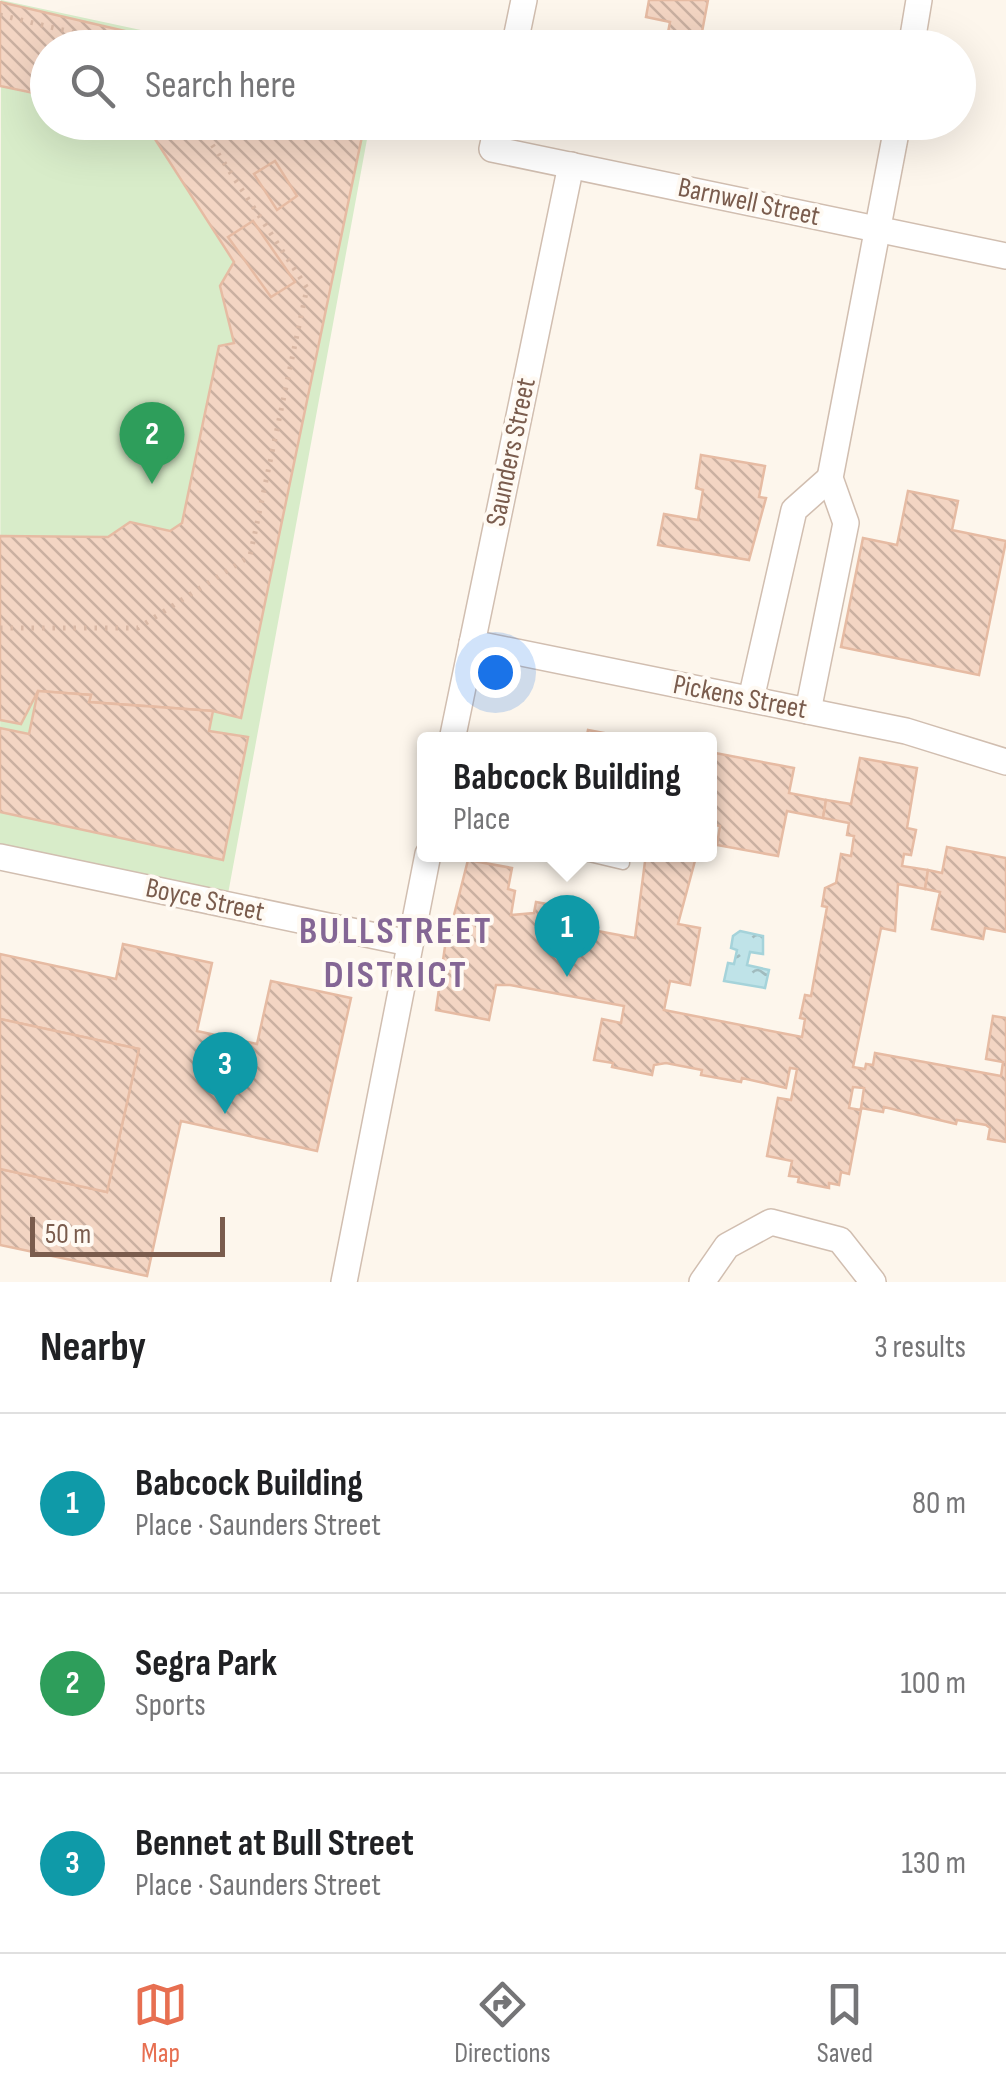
<!DOCTYPE html>
<meta charset="utf-8">
<style>
body{margin:0;font-family:"Sofia Sans Condensed",sans-serif;background:#f6f6f6;color:#202124}
.scale{position:absolute;left:30px;bottom:25px;width:195px;box-sizing:border-box;padding-left:10px;border:5px solid #7a5c4d;border-top:0;font-size:28px;line-height:35px;white-space:nowrap;color:#7a5c4d;-webkit-text-stroke:8px #fffaf3;paint-order:stroke}
.you{position:absolute;left:495px;top:672px;width:35px;height:35px;margin:-25px;border:8px solid #fff;border-radius:50%;background:#1a73e8;box-shadow:0 0 0 15px #1a73e833}
.badge{display:grid;place-items:center;width:65px;height:65px;border-radius:50%;background:#e76f51;color:#fff;font-size:32px;font-weight:700}
.pin{position:absolute;translate:-50% -82px;filter:drop-shadow(0 2px 5px #0008)}
.pin::after{content:'';position:absolute;top:52px;width:35px;height:30px;background:inherit;clip-path:polygon(0 0,100% 0,50% 100%)}
.popup{position:absolute;left:417px;top:732px;width:300px;height:130px;box-sizing:border-box;display:grid;place-content:center;border-radius:10px;background:#fff;filter:drop-shadow(0 2px 8px #0005);font-size:32px;white-space:nowrap;color:#757577}
.popup b{font-size:38px;color:#202124}
.popup::after{content:'';position:absolute;left:50%;top:100%;margin-left:-20px;border:20px solid transparent;border-top-color:#fff}
.list{margin:0;padding:0;list-style:none}
h2{display:flex;justify-content:space-between;align-items:center;height:130px;margin:0;padding:0 40px;font-size:42px}
h2 small{font-size:32px;font-weight:400;color:#757577}
.list li{display:grid;grid-template-columns:65px 1fr auto;gap:30px;align-items:center;box-sizing:border-box;height:180px;padding:0 40px;border-top:2px solid #e0e0e0}
.list b{display:block;font-size:38px;white-space:nowrap}
.list p{margin:0;font-size:32px;white-space:nowrap;color:#757577}
.list em{font-size:32px;font-style:normal;color:#757577}
.icon{flex:none;width:55px;height:55px;fill:none;stroke:currentColor;stroke-width:2;stroke-linecap:round;stroke-linejoin:round}
.map{position:relative;flex:none;width:1006px;height:1282px;overflow:hidden}
.search{position:absolute;background:#fff;box-shadow:0 10px 40px #0002;left:30px;right:30px;top:30px;height:110px;display:flex;align-items:center;gap:25px;box-sizing:border-box;padding:0 35px;border-radius:55px;color:#757577;font-size:38px}
.sheet{height:670px;background:#fff}
nav{display:flex;justify-content:space-around;align-items:center;box-sizing:border-box;height:140px;border-top:2px solid #e0e0e0;background:#fff;font-size:28px;color:#757577}
nav a{display:grid;justify-items:center;gap:5px}
nav .on{color:#e76f51}
.map>svg:first-child{display:block}
.pitch{fill:#d8ecc9}
.water{fill:url(#water-ripples);stroke:#a5d3da;stroke-width:2.5}
.building{fill:url(#building-back-hatch);stroke:#e6bba3;stroke-width:2.5}
.lines{fill:none;stroke-linecap:round;stroke-linejoin:round}
.service-casing{stroke:#d1beb0;stroke-width:15}
.minor-casing{stroke:#d1beb0;stroke-width:28}
.path{stroke:#d9b8a5;stroke-width:5;stroke-dasharray:2.5 8;stroke-linecap:butt}
.service{stroke:#fff;stroke-width:12}
.minor{stroke:#fff;stroke-width:25}
.labels{text-anchor:middle;dominant-baseline:central;stroke-width:8;stroke-linejoin:round;paint-order:stroke}
.street-label{font-size:28px;fill:#7a5c4d;stroke:#fffaf3}
.district-label{font-size:38px;font-weight:bold;letter-spacing:2.5px;fill:#846695;stroke:#fffaf3}
</style>
<div class="map">
<svg width="1006" height="1282" viewBox="0 0 1006 1282">
<defs>
<pattern id="water-ripples" width="26" height="14" patternUnits="userSpaceOnUse" patternTransform="scale(2.5)"><rect width="26" height="14" fill="#bfe3e8"/><path d="M2 4q2-2 4 0t4 0M15 11q2-2 4 0t4 0" fill="none" stroke="#a0bbbe"/></pattern>
<pattern id="building-back-hatch" width="6" height="6" patternUnits="userSpaceOnUse" patternTransform="scale(2.5)"><rect width="6" height="6" fill="#f3d5c3"/><path d="M-1 5l2 2M0 0l6 6M5-1l2 2" fill="none" stroke="#cab0a1"/></pattern>
</defs>
<rect width="100%" height="100%" fill="#fdf6ec"/>
<!-- pitch -->
<path class="pitch" d="M 1,0 L 220,47 L 48,48 L 48,122 L 370,123 L 228,894 L 0,845 Z"/>
<!-- water -->
<path class="water" d="M 740,931 L 763,936 L 763,954 L 750,952 L 747,965 L 769,970 L 765,988 L 724,981 L 728,963 L 734,964 L 737,950 L 731,948 L 733,936 Z"/>
<!-- building -->
<g class="building">
<path d="M 649,0 L 708,0 L 699,48 L 665,48 L 670,22 L 646,17 Z"/>
<path d="M 0,2 L 198,48 L 48,48 L 48,96 L 0,86 Z"/>
<path d="M 144,122 L 365,122 L 241,718 L 213,711 L 89,702 L 91,695 L 38,691 L 21,724 L 0,720 L 0,536 L 108,537 L 130,522 L 170,531 L 182,523 L 219,346 L 234,343 L 220,286 L 234,262 Z"/>
<path d="M 275,161 L 297,196 L 277,210 L 254,174 Z"/>
<path d="M 253,221 L 295,282 L 271,297 L 228,237 Z"/>
<path d="M 701,455 L 765,466 L 759,497 L 766,498 L 749,560 L 658,545 L 664,514 L 698,520 L 703,490 L 696,488 Z"/>
<path d="M 908,491 L 958,501 L 952,530 L 1006,541 L 979,675 L 841,647 L 863,538 L 897,545 Z"/>
<path d="M 38,691 L 91,695 L 89,702 L 213,711 L 209,731 L 248,737 L 223,860 L 0,812 L 0,728 L 29,734 Z"/>
<path d="M 588,730 L 641,740 L 586,740 Z"/>
<path d="M 710,752 L 794,768 L 789,793 L 826,800 L 823,818 L 787,811 L 778,856 L 717,845 L 720,826 L 710,824 Z"/>
<path d="M 860,758 L 917,768 L 907,828 L 916,830 L 911,855 L 904,854 L 902,866 L 928,870 L 925,889 L 898,884 L 895,931 L 881,928 L 853,1067 L 865,1069 L 866,1064 L 873,1065 L 875,1053 L 1001,1076 L 1003,1062 L 986,1059 L 993,1016 L 1006,1018 L 1006,1142 L 988,1139 L 990,1128 L 986,1125 L 957,1120 L 956,1124 L 884,1107 L 883,1112 L 861,1108 L 864,1088 L 853,1087 L 849,1108 L 861,1110 L 849,1174 L 841,1172 L 839,1185 L 829,1183 L 829,1188 L 798,1182 L 799,1177 L 789,1176 L 792,1161 L 767,1156 L 778,1098 L 791,1100 L 797,1069 L 790,1068 L 786,1088 L 742,1078 L 741,1082 L 701,1075 L 702,1070 L 666,1063 L 654,1065 L 652,1075 L 612,1067 L 613,1063 L 594,1060 L 602,1019 L 621,1023 L 624,1006 L 510,985 L 496,985 L 489,1020 L 436,1010 L 449,918 L 453,919 L 468,860 L 512,868 L 508,889 L 515,891 L 511,915 L 534,913 L 536,902 L 574,909 L 571,926 L 635,938 L 646,854 L 682,854 L 696,857 L 678,924 L 700,928 L 690,985 L 670,981 L 664,1010 L 802,1037 L 805,1019 L 800,1018 L 805,995 L 811,996 L 827,907 L 822,906 L 825,888 L 836,883 L 841,854 L 851,856 L 854,836 L 847,835 L 849,823 L 823,818 L 826,800 L 851,804 Z"/>
<path d="M 947,847 L 1006,858 L 1006,932 L 985,928 L 983,939 L 932,929 L 940,892 L 925,889 L 928,870 L 942,873 Z"/>
<path d="M 123,944 L 212,963 L 197,1031 L 257,1044 L 271,981 L 351,998 L 317,1151 L 181,1121 L 147,1276 L 0,1245 L 0,1169 L 107,1192 L 139,1049 L 0,1019 L 0,954 L 116,979 Z"/>
<path d="M 0,1019 L 139,1049 L 107,1192 L 0,1169 Z"/>
</g>
<g class="lines">
<!-- service casing -->
<g class="service-casing">
<path id="service" d="M 585,854 L 623,863"/>
</g>
<!-- minor casing -->
<g class="minor-casing">
<g id="minor">
<path d="M 514,48 L 524,0"/>
<path d="M 911,48 L 919,0"/>
<path d="M 498,122 L 492,149 L 1006,256"/>
<path d="M 472,643 L 906,731 L 1006,762"/>
<path d="M 751,699 L 794,510 L 830,478"/>
<path d="M 808,711 L 846,523 L 830,478 L 898,122"/>
<path d="M 452,740 L 571,165"/>
<path d="M 0,857 L 409,943"/>
<path d="M 344,1282 L 428,854"/>
<path d="M 702,1282 L 727,1246 L 771,1222 L 840,1240 L 873,1282"/>
</g>
</g>
<!-- path -->
<g class="path">
<path d="M 0,15 L 138,48"/>
<path d="M 0,628 L 138,628 L 250,556 L 307,288 L 197,122"/>
</g>
<!-- service -->
<use href="#service" class="service"/>
<!-- minor -->
<use href="#minor" class="minor"/>
</g>
<g class="labels">
<!-- street labels -->
<g class="street-label">
<text transform="translate(749 202) rotate(12)">Barnwell Street</text>
<text transform="translate(511 452) rotate(-78)">Saunders Street</text>
<text transform="translate(740 697) rotate(11)">Pickens Street</text>
<text transform="translate(205 900) rotate(12)">Boyce Street</text>
</g>
<!-- district labels -->
<g class="district-label">
<text x="396" y="931">BULLSTREET<tspan x="396" dy="44">DISTRICT</tspan></text>
</g>
</g>
</svg>
<div class="scale">50 m</div>
<div class="you"></div>
<div class="pin badge" style="left:567px;top:977px;background:#0f9aa8">1</div>
<div class="popup"><b>Babcock Building</b>Place</div>
<div class="pin badge" style="left:152px;top:484px;background:#2e9e5b">2</div>
<div class="pin badge" style="left:225px;top:1114px;background:#0f9aa8">3</div>
<div class="search"><svg class="icon" aria-label="search" viewBox="0 0 24 24"><circle cx="10" cy="10" r="6"/><path d="M15 15l6 6"/></svg>Search here</div>
</div>
<section class="sheet">
<h2>Nearby<small>3 results</small></h2>
<ul class="list">
<li><span class="badge" style="background:#0f9aa8">1</span><div><b>Babcock Building</b><p>Place · Saunders Street</p></div><em>80 m</em></li>
<li><span class="badge" style="background:#2e9e5b">2</span><div><b>Segra Park</b><p>Sports</p></div><em>100 m</em></li>
<li><span class="badge" style="background:#0f9aa8">3</span><div><b>Bennet at Bull Street</b><p>Place · Saunders Street</p></div><em>130 m</em></li>
</ul>
</section>
<nav>
<a class="on"><svg class="icon" aria-label="map" viewBox="0 0 24 24"><path d="M3 6l6-2 6 2 6-2v14l-6 2-6-2-6 2zM9 4v14M15 6v14"/></svg>Map</a>
<a><svg class="icon" aria-label="directions" viewBox="0 0 24 24"><path d="M12 3l9 9-9 9-9-9zM9 14v-3h6M13 9l2 2-2 2"/></svg>Directions</a>
<a><svg class="icon" aria-label="saved" viewBox="0 0 24 24"><path d="M7 4h10v16l-5-4-5 4z"/></svg>Saved</a>
</nav>
